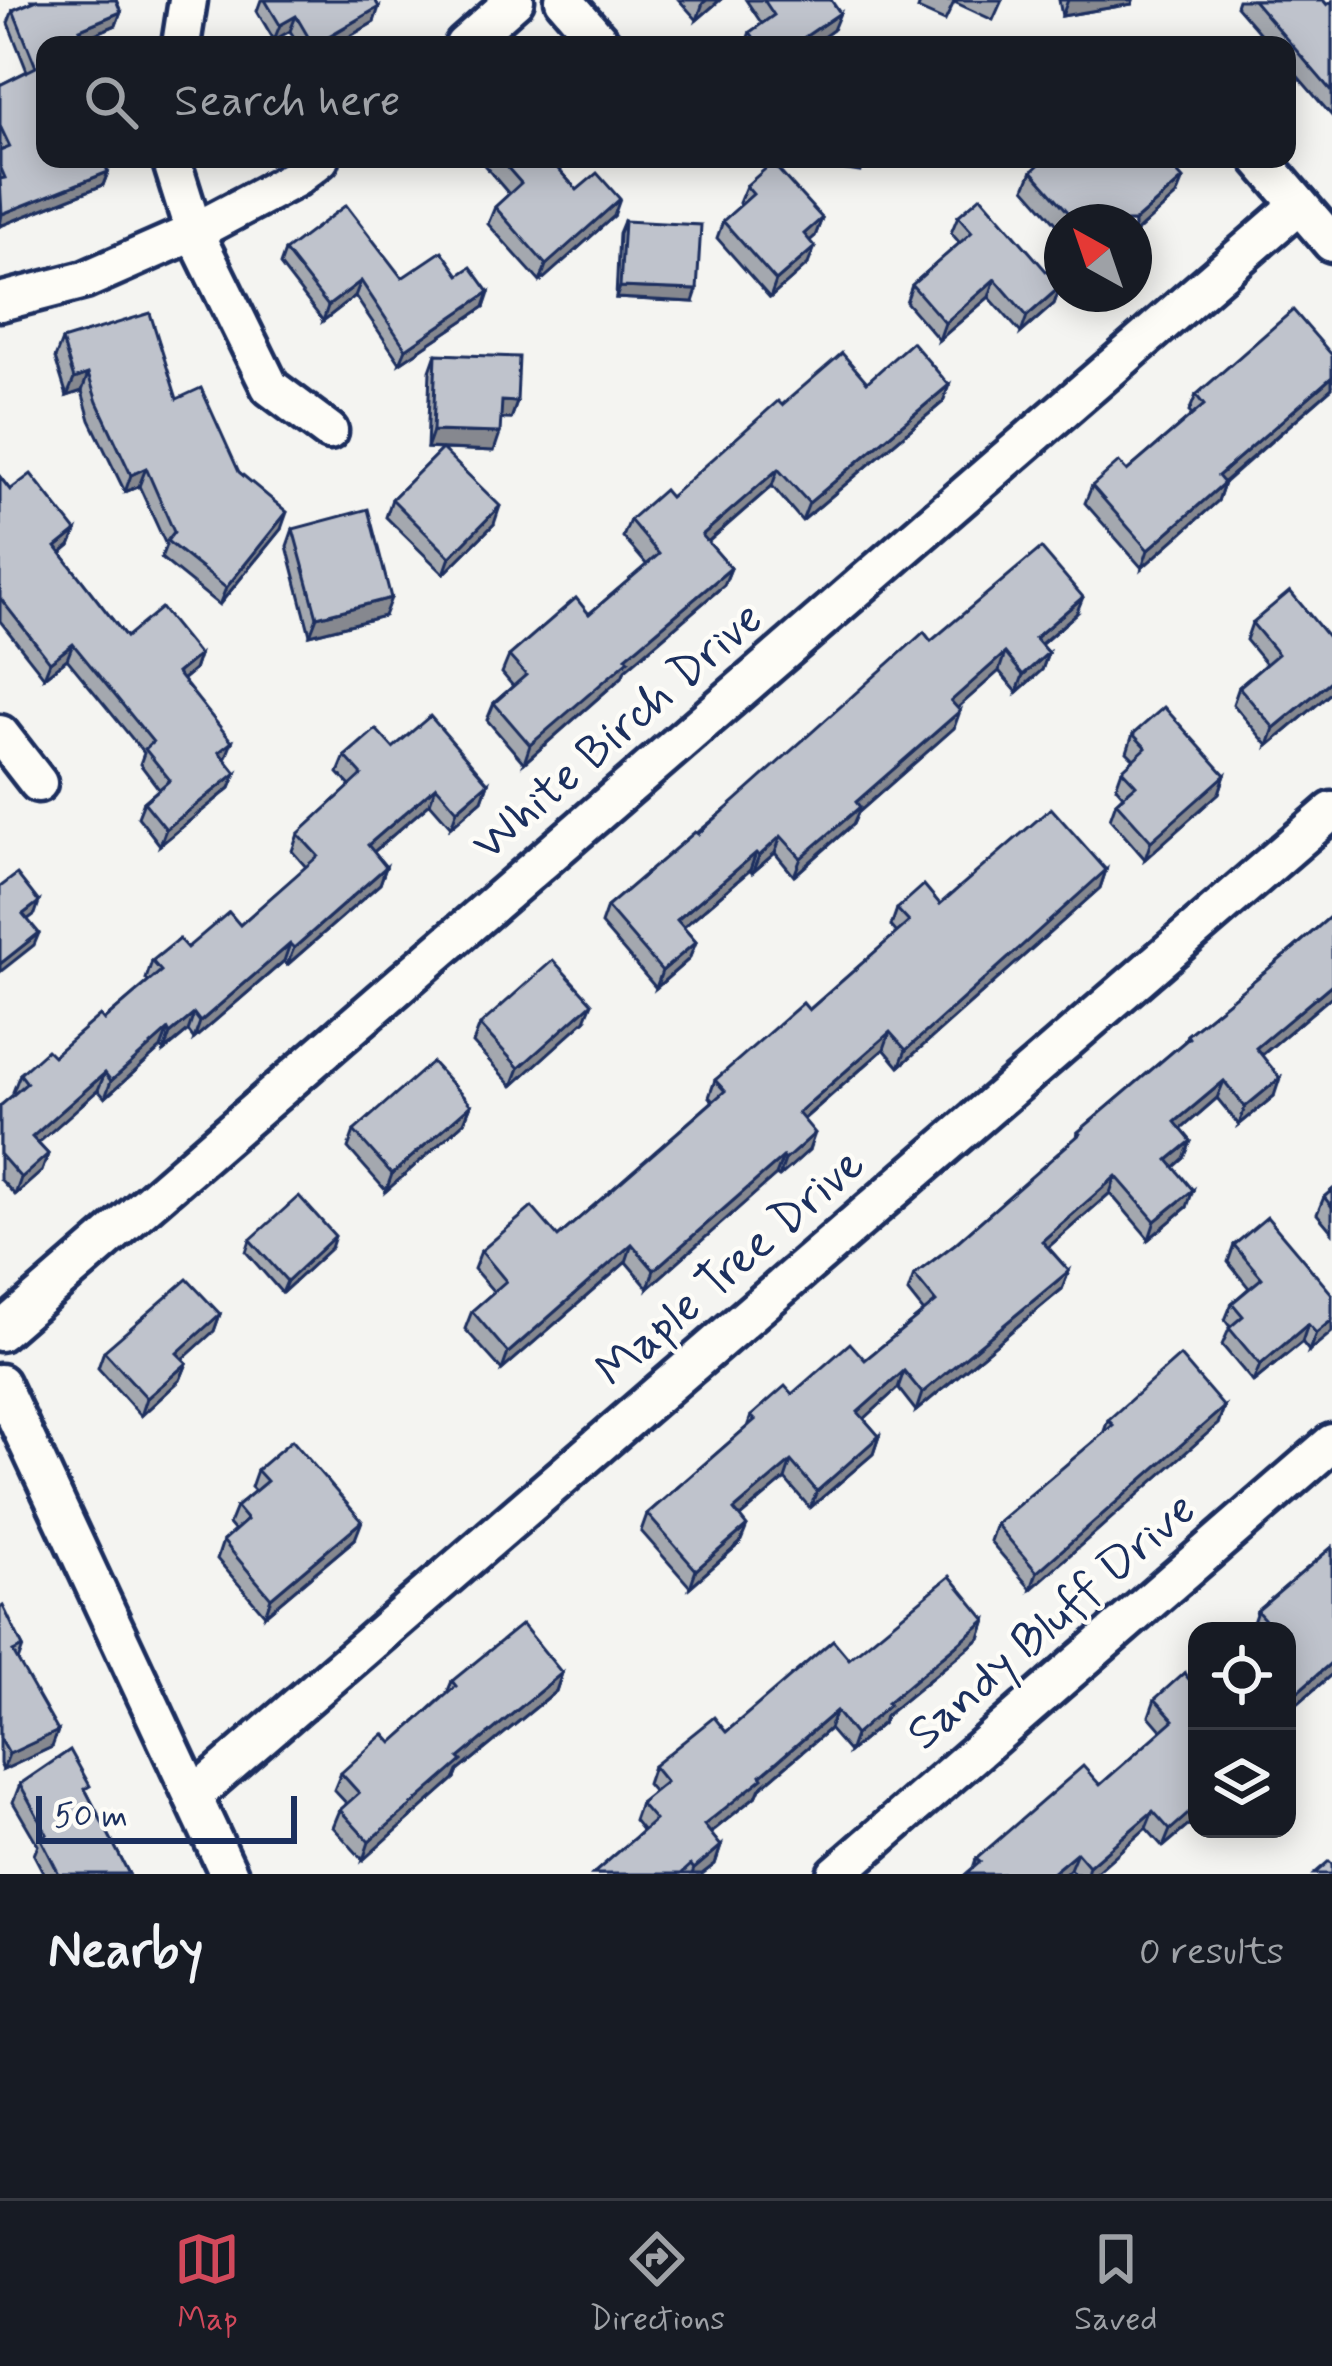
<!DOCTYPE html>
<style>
body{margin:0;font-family:Mynerve,sans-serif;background:#242831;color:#f1f3f6}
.controls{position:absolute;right:36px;bottom:36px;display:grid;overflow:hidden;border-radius:24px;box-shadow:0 6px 30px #0003}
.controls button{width:108px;height:108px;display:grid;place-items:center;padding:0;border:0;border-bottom:3px solid #363941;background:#171b24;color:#f1f3f6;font:60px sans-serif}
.compass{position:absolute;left:1044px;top:204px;width:108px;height:108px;border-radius:50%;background:#171b24;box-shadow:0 6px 30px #0003;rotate:320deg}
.scale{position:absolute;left:36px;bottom:30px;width:261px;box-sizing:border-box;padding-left:12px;border:6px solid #1b2f5e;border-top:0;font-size:33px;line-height:42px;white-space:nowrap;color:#1b2f5e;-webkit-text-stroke:9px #fdfcf7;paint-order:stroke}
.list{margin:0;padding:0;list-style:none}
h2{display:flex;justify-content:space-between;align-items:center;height:156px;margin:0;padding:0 48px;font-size:51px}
h2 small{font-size:39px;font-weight:400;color:#9ea1a6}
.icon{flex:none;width:66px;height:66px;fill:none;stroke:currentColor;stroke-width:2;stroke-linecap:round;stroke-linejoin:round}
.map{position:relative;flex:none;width:1332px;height:1874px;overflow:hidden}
.search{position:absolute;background:#171b24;box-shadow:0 6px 30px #0003;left:36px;right:36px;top:36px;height:132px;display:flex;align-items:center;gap:30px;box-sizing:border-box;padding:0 42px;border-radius:24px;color:#9ea1a6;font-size:45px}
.sheet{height:324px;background:#171b24}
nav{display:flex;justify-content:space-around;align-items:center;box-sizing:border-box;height:168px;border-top:3px solid #363941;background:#171b24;font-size:33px;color:#9ea1a6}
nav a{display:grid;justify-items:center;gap:6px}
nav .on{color:#d1495b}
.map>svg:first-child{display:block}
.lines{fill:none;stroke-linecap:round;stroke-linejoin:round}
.minor-casing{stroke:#1b2f5e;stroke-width:45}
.minor{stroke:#fdfcf7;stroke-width:36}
.wall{fill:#a4a8af;stroke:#1b2f5e;stroke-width:3}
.shaded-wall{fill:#86888f;stroke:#1b2f5e;stroke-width:3}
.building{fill:#bfc3cc;stroke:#1b2f5e;stroke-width:3}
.labels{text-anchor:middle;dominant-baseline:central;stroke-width:9;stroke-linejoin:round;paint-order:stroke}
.street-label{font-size:48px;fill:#1b2f5e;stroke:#fdfcf7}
</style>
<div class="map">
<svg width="1332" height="1874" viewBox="0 0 1332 1874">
<rect width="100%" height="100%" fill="#f4f4f1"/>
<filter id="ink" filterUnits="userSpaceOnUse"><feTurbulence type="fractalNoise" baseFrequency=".00833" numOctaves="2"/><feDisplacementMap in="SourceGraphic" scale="24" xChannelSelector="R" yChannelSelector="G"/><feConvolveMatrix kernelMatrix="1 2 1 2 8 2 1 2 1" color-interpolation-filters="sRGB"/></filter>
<g filter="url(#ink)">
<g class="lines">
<!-- minor casing -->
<g class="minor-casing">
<g id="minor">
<path d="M 564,0 L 603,45"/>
<path d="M 181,45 L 188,0"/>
<path d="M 464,45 L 515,0"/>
<path d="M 171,159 L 194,232 L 270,387 L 329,431"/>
<path d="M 1260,159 L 1332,243"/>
<path d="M 0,302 L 85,280 L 194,232 L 296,178 L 320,159"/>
<path d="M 0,734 L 38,783"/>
<path d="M 0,1332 L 1299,205"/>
<path d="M 0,1383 L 229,1874"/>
<path d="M 193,1796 L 1332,811"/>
<path d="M 836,1874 L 1332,1443"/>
</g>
</g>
<!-- minor -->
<use href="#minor" class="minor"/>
</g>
<!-- wall -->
<g class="wall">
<path d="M 31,0 L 116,0 L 121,12 L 116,25 L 85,38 L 45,45 L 108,172 L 103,185 L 0,226 L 0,85 L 27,71 L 8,23 L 13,10 L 32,2 Z"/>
<path d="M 261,0 L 375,0 L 374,22 L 335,45 L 299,45 L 290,31 L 274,40 L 257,11 Z"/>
<path d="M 679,0 L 720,0 L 697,20 Z"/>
<path d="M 746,0 L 831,0 L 833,30 L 812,45 L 745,45 L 750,32 L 762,24 Z"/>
<path d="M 921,0 L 1002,0 L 993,20 L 954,2 L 945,21 L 918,9 Z"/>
<path d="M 1059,0 L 1133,0 L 1132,4 L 1062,16 Z"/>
<path d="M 1238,0 L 1323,0 L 1327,5 L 1332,1 L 1332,116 L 1287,64 L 1287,45 L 1270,45 L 1236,6 Z"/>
<path d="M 479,159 L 549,159 L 577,190 L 614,216 L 540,282 L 488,224 L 495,207 L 509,194 Z"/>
<path d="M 777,159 L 865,159 L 860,172 Z"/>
<path d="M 1032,171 L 1176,196 L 1134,234 L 1134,222 L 1062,222 L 1062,230 L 1025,188 Z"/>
<path d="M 746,186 L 822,218 L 815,236 L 809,241 L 808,264 L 770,298 L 717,238 L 723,221 L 741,205 L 739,203 Z"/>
<path d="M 958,216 L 1060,287 L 1054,304 L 1021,333 L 989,297 L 939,340 L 906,302 L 912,285 L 960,243 L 951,233 Z"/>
<path d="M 624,221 L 693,302 L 616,298 L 619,233 Z"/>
<path d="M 285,251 L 402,278 L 459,275 L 484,307 L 400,363 L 355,296 L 323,321 L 280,265 Z"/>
<path d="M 62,340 L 177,399 L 239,472 L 281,529 L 219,605 L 161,558 L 166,545 L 139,486 L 125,492 L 90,420 L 82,391 L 67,396 L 55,358 Z"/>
<path d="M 436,354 L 517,402 L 511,419 L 501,419 L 494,451 L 443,449 L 494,524 L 444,574 L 386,517 L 392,499 L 442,449 L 427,448 L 430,371 Z"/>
<path d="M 1332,355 L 1332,388 L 1224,483 L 1218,501 L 1142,568 L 1085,503 L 1092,486 L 1127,471 L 1192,415 L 1189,412 L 1196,395 Z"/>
<path d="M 867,382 L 943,402 L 802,521 L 772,486 L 708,542 L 731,568 L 724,585 L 625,670 L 622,677 L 524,763 L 487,720 L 494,703 L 513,686 L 502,673 L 509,656 L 589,614 L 647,565 L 623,537 L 630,520 L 670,497 L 782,405 Z"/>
<path d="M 0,477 L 10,490 L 76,531 L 70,546 L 61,554 L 126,637 L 199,655 L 194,670 L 182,680 L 226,757 L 225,759 L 236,773 L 230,788 L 160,845 L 138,817 L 144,802 L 159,789 L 140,764 L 144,753 L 67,659 L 44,677 L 0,621 Z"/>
<path d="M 293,529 L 384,616 L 310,635 L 287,546 Z"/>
<path d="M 1076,614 L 1041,645 L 1048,653 L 1042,670 L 1017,692 L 999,671 L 957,708 L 954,728 L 858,813 L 853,824 L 794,876 L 775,853 L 752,873 L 750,870 L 683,927 L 696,942 L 689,959 L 656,988 L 601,924 L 607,907 L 931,641 Z"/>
<path d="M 1252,623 L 1332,642 L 1332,692 L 1268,746 L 1233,704 L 1239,687 L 1266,664 L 1246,640 Z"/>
<path d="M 1133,734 L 1225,775 L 1219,793 L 1145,859 L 1110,819 L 1116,802 L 1123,795 L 1116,787 L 1122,770 L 1134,759 L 1127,752 Z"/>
<path d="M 393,748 L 488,783 L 482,800 L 451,827 L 430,803 L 373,852 L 386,867 L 380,884 L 287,965 L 284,961 L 194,1039 L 188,1031 L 164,1051 L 161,1048 L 105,1098 L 98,1090 L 38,1143 L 48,1154 L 42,1171 L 15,1195 L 0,1179 L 0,1106 L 15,1094 L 13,1092 L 20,1074 L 53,1056 L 104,1020 L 149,982 L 146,979 L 152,961 L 240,925 L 306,867 L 292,851 L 298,834 L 350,786 L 338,773 L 345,756 Z"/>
<path d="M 1106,870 L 1100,888 L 899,1067 L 884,1049 L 803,1120 L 809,1150 L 779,1177 L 776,1175 L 648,1288 L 626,1262 L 502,1370 L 465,1329 L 472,1311 L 494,1292 L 474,1269 L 481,1251 L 558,1237 L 713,1101 L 709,1097 L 715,1080 L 809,1010 L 897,933 L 891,926 L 897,909 L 940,904 Z"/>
<path d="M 1332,915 L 1332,996 L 1262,1055 L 1274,1096 L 1239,1125 L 1217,1098 L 1181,1129 L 1191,1141 L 1184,1158 L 1174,1167 L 1187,1207 L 1149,1239 L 1110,1193 L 1048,1247 L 1069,1271 L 1062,1289 L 916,1411 L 898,1388 L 864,1419 L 879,1436 L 873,1454 L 810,1508 L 785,1479 L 739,1517 L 740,1543 L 690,1587 L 641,1531 L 647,1514 L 747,1427 L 751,1416 L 792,1394 L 865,1360 L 924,1312 L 908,1292 L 914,1275 L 955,1244 L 1077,1137 L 1078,1132 L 1184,1042 L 1187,1035 L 1294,948 Z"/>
<path d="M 585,1020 L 512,1086 L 473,1043 L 480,1025 Z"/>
<path d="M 471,1105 L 464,1122 L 386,1191 L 348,1148 L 354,1131 Z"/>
<path d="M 1332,1190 L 1332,1232 L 1317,1214 L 1324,1197 Z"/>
<path d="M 250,1240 L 331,1248 L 282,1293 L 246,1252 Z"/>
<path d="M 1234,1245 L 1332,1294 L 1309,1351 L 1302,1342 L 1253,1382 L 1222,1345 L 1230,1327 L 1225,1320 L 1232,1303 L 1249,1288 L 1228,1262 Z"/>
<path d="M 220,1314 L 214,1331 L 183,1359 L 187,1363 L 180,1380 L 141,1416 L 98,1368 L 104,1351 Z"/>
<path d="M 1224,1407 L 1218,1424 L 1031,1589 L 990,1541 L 996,1524 L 1103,1434 L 1108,1420 Z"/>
<path d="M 257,1470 L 355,1539 L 265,1615 L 217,1559 L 223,1541 L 235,1531 L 229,1524 L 236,1507 L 255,1491 L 251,1487 Z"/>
<path d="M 1332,1547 L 1332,1674 L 1287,1713 L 1287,1631 L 1254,1631 L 1251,1628 L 1257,1611 Z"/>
<path d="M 0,1608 L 23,1647 L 18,1661 L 52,1747 L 3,1770 L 0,1764 Z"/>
<path d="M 986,1620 L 980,1638 L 885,1716 L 883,1723 L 849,1752 L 829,1729 L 760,1788 L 757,1795 L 710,1833 L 721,1846 L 715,1864 L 702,1874 L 593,1874 L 643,1831 L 634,1820 L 640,1803 L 654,1792 L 647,1784 L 653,1766 L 726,1732 L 849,1659 Z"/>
<path d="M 562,1673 L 556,1691 L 458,1771 L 455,1778 L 363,1860 L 333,1827 L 340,1810 L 347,1804 L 334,1790 L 341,1773 L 392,1743 L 447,1693 L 452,1681 Z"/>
<path d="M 1184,1673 L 1197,1818 L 1163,1847 L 1146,1828 L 1094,1874 L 1075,1874 L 1070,1869 L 1065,1874 L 966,1874 L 973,1868 L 976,1859 L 1100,1785 L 1162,1731 L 1149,1716 L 1155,1699 Z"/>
<path d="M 20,1784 L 87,1793 L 129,1874 L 44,1874 L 34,1855 L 38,1845 L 13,1802 Z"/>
</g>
<!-- shaded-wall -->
<g class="shaded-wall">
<path d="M 707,0 L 720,0 L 697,20 L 703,3 Z"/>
<path d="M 1068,0 L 1133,0 L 1132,4 L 1062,16 Z"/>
<path d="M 379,7 L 374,22 L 335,45 L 315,45 Z"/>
<path d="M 121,12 L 116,25 L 76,42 L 80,29 Z"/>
<path d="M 840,13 L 833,30 L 812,45 L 793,45 Z"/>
<path d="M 296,16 L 290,31 L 274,40 L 280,25 Z"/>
<path d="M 108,172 L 103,185 L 0,226 L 2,214 Z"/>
<path d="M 1183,179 L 1176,196 L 1134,234 L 1134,222 Z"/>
<path d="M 620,199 L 614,216 L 540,282 L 546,265 Z"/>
<path d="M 822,218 L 815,236 L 797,252 L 804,234 Z"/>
<path d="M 815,247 L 808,264 L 770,298 L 776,281 Z"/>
<path d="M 995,279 L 989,297 L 939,340 L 945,323 Z"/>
<path d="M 361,281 L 355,296 L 323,321 L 328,306 Z"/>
<path d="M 620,287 L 697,290 L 693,302 L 616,298 Z"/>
<path d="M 1060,287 L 1054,304 L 1021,333 L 1027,316 Z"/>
<path d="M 489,292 L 484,307 L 400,363 L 406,349 Z"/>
<path d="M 88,374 L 82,391 L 67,396 L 74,379 Z"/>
<path d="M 1332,377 L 1332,388 L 1211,493 L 1218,476 Z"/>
<path d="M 949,385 L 943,402 L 802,521 L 809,503 Z"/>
<path d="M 502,401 L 517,402 L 511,419 L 495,418 Z"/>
<path d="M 433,431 L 500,433 L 494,451 L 427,448 Z"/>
<path d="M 146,468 L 139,486 L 125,492 L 131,475 Z"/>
<path d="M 778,469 L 772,486 L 696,552 L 702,535 Z"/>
<path d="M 1224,483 L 1218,501 L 1142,568 L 1148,550 Z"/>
<path d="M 500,506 L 494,524 L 444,574 L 450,557 Z"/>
<path d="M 287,512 L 281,529 L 219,605 L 226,588 Z"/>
<path d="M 76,531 L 70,546 L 50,562 L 56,547 Z"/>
<path d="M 731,568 L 724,585 L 625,670 L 622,677 L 524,763 L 530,745 L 626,657 Z"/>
<path d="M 1083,597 L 1076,614 L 1028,655 L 1035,638 Z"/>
<path d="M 391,598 L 384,616 L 310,635 L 317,617 Z"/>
<path d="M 73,644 L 67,659 L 44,677 L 50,662 Z"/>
<path d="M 1005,653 L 999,671 L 945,719 L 951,701 Z"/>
<path d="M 1048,653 L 1042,670 L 1017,692 L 1023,675 Z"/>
<path d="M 199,655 L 194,670 L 171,689 L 177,673 Z"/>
<path d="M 1332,680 L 1332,692 L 1268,746 L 1274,728 Z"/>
<path d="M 960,711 L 954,728 L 858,813 L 853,824 L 794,876 L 801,858 L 856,802 Z"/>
<path d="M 232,742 L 226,757 L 214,767 L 219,752 Z"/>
<path d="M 236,773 L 230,788 L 160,845 L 166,829 Z"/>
<path d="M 1225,775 L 1219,793 L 1145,859 L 1151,841 Z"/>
<path d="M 488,783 L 482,800 L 451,827 L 457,810 Z"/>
<path d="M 436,786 L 430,803 L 361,863 L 368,845 Z"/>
<path d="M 781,836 L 775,853 L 752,873 L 759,856 Z"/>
<path d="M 756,853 L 750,870 L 671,938 L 677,920 Z"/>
<path d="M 386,867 L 380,884 L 287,965 L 294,948 Z"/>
<path d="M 1106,870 L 1100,888 L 899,1067 L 906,1050 Z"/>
<path d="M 39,902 L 35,914 L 19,926 L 23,914 Z"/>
<path d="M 39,933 L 34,945 L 0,972 L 0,964 Z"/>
<path d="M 696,942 L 689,959 L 656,988 L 662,971 Z"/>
<path d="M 290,944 L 284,961 L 194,1039 L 200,1022 Z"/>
<path d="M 1332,984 L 1332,996 L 1250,1065 L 1256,1048 Z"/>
<path d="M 592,1003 L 585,1020 L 512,1086 L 519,1068 Z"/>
<path d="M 194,1014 L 188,1031 L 164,1051 L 170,1034 Z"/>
<path d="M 168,1030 L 161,1048 L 105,1098 L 111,1081 Z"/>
<path d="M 890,1032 L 884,1049 L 791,1130 L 798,1113 Z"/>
<path d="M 105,1073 L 98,1090 L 26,1154 L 32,1137 Z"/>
<path d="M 1280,1078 L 1274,1096 L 1239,1125 L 1245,1107 Z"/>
<path d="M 1224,1081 L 1217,1098 L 1169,1140 L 1175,1122 Z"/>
<path d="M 471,1105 L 464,1122 L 386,1191 L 392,1174 Z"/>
<path d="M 815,1133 L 809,1150 L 779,1177 L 785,1160 Z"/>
<path d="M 1191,1141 L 1184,1158 L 1162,1178 L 1168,1160 Z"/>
<path d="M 48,1154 L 42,1171 L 15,1195 L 21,1178 Z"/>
<path d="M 783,1157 L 776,1175 L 648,1288 L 654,1270 Z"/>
<path d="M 1116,1176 L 1110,1193 L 1036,1258 L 1042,1241 Z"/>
<path d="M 1193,1190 L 1187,1207 L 1149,1239 L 1155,1221 Z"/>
<path d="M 335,1236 L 331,1248 L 282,1293 L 287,1281 Z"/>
<path d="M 632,1244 L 626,1262 L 502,1370 L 508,1353 Z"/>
<path d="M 1069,1271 L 1062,1289 L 916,1411 L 922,1393 Z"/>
<path d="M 220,1314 L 214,1331 L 171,1370 L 177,1353 Z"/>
<path d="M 1332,1320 L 1332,1332 L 1309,1351 L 1316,1333 Z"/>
<path d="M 1308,1324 L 1302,1342 L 1253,1382 L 1260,1365 Z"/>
<path d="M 187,1363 L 180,1380 L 141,1416 L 147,1398 Z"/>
<path d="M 904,1371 L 898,1388 L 852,1430 L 858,1412 Z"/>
<path d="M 1224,1407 L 1218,1424 L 1031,1589 L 1037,1572 Z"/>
<path d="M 879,1436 L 873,1454 L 810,1508 L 817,1491 Z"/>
<path d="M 791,1461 L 785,1479 L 727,1528 L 734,1510 Z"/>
<path d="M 362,1521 L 355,1539 L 265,1615 L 271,1598 Z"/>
<path d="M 747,1526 L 740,1543 L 690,1587 L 696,1570 Z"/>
<path d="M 986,1620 L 980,1638 L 885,1716 L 883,1723 L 849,1752 L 855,1735 L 887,1703 Z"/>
<path d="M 1332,1662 L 1332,1674 L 1287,1713 L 1287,1701 Z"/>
<path d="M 562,1673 L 556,1691 L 458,1771 L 455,1778 L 363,1860 L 369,1842 L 459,1758 Z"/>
<path d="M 836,1711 L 829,1729 L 760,1788 L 757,1795 L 698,1843 L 704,1825 Z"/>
<path d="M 58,1731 L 52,1747 L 3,1770 L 9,1754 Z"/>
<path d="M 1197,1806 L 1197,1818 L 1163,1847 L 1170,1830 Z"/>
<path d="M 1153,1811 L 1146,1828 L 1094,1874 L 1087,1874 L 1089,1866 Z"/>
<path d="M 721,1846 L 715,1864 L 702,1874 L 692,1874 L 694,1869 Z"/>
<path d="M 1077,1852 L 1070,1869 L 1065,1874 L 1051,1874 Z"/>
</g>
<!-- building -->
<g class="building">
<path d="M 37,0 L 116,0 L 121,12 L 80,29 L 89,45 L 45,45 L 45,159 L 103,159 L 108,172 L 2,214 L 0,179 L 5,178 L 0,166 L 0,151 L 10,147 L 0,126 L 0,85 L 36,67 L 13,10 Z"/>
<path d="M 265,0 L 375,0 L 379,7 L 313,45 L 296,16 L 280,25 Z"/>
<path d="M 764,0 L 831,0 L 840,13 L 793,45 L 759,45 L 750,32 L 774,15 Z"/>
<path d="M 1253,0 L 1323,0 L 1327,5 L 1332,1 L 1332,92 Z"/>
<path d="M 500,159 L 549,159 L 577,190 L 597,173 L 620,199 L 546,265 L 495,207 L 521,183 Z"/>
<path d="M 1045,159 L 1165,159 L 1183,179 L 1134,222 L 1077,222 L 1032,171 Z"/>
<path d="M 772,163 L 822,218 L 804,234 L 815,247 L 776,281 L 723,221 L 753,194 L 746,186 Z"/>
<path d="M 981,196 L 1060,287 L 1027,316 L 995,279 L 945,323 L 912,285 L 972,232 L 958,216 Z"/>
<path d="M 346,205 L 402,278 L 442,251 L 459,275 L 471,267 L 489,292 L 406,349 L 361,281 L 328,306 L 285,251 Z"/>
<path d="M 624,221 L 701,225 L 697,290 L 620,287 Z"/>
<path d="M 1293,310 L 1332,355 L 1332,377 L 1218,476 L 1224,483 L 1148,550 L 1092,486 L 1119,462 L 1127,471 L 1204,405 L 1196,395 Z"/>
<path d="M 150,313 L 177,399 L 201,388 L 239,472 L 287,512 L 226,588 L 167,541 L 174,532 L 146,468 L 131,475 L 97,402 L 88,374 L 74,379 L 62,340 Z"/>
<path d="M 912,342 L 949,385 L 809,503 L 778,469 L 702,535 L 731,568 L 626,657 L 629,660 L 530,745 L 494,703 L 526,675 L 509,656 L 576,598 L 589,614 L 659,554 L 630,520 L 664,490 L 670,497 L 778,401 L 782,405 L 842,353 L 867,382 Z"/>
<path d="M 436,354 L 519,357 L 517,402 L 502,401 L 500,433 L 433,431 Z"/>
<path d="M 442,449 L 500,506 L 450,557 L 392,499 Z"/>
<path d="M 31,474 L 76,531 L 56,547 L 126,637 L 161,608 L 199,655 L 177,673 L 232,742 L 219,752 L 236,773 L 166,829 L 144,802 L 170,780 L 145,749 L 153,742 L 73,644 L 50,662 L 0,598 L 0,477 L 10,490 Z"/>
<path d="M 368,509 L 391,598 L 317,617 L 293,529 Z"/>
<path d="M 1041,548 L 1083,597 L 1035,638 L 1048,653 L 1023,675 L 1005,653 L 951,701 L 960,711 L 856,802 L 860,807 L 801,858 L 781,836 L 759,856 L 756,853 L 677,920 L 696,942 L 662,971 L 607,907 L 695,832 L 698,834 L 924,632 L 931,641 Z"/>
<path d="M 1290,591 L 1332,642 L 1332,680 L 1274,728 L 1239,687 L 1278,654 L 1252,623 Z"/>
<path d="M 1164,707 L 1225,775 L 1151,841 L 1116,802 L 1136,785 L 1122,770 L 1146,748 L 1133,734 Z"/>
<path d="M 430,716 L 488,783 L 457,810 L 436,786 L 368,845 L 386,867 L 294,948 L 290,944 L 200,1022 L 194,1014 L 170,1034 L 168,1030 L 111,1081 L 105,1073 L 32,1137 L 48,1154 L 21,1178 L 0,1154 L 0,1106 L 27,1083 L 20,1074 L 47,1050 L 53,1056 L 100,1015 L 104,1020 L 161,971 L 152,961 L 179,939 L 187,948 L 229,912 L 240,925 L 318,856 L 298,834 L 362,775 L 345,756 L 376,729 L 393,748 Z"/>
<path d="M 1051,808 L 1106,870 L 906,1050 L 890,1032 L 798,1113 L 815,1133 L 785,1160 L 783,1157 L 654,1270 L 632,1244 L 508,1353 L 472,1311 L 506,1281 L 481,1251 L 532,1207 L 558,1237 L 725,1091 L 715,1080 L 803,1003 L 809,1010 L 909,922 L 897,909 L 924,885 L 940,904 Z"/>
<path d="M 17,874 L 39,902 L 23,914 L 39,933 L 0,964 L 0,887 Z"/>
<path d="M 1332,915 L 1332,984 L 1256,1048 L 1280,1078 L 1245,1107 L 1224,1081 L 1175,1122 L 1191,1141 L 1168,1160 L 1193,1190 L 1155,1221 L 1116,1176 L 1042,1241 L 1069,1271 L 922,1393 L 904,1371 L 858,1412 L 879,1436 L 817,1491 L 791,1461 L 734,1510 L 747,1526 L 696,1570 L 647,1514 L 755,1420 L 751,1416 L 785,1386 L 792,1394 L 850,1343 L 865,1360 L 936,1302 L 914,1275 L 955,1244 L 1080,1134 L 1078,1132 L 1189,1038 L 1187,1035 L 1294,948 Z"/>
<path d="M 553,960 L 592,1003 L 519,1068 L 480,1025 Z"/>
<path d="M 432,1062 L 471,1105 L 392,1174 L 354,1131 Z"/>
<path d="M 1332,1190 L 1332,1207 L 1324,1197 Z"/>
<path d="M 299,1196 L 335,1236 L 287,1281 L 250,1240 Z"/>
<path d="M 1267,1217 L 1332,1294 L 1332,1320 L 1316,1333 L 1308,1324 L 1260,1365 L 1229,1328 L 1243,1316 L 1232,1303 L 1262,1278 L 1234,1245 Z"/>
<path d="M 187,1279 L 220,1314 L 177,1353 L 187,1363 L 147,1398 L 104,1351 Z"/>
<path d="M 1180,1356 L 1224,1407 L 1037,1572 L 996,1524 L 1113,1425 L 1108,1420 Z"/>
<path d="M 292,1440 L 362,1521 L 271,1598 L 223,1541 L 247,1520 L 236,1507 L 267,1481 L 257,1470 Z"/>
<path d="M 1332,1547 L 1332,1662 L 1287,1701 L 1287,1631 L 1275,1631 L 1257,1611 Z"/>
<path d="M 950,1576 L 986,1620 L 887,1703 L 889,1705 L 855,1735 L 836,1711 L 761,1775 L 763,1778 L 704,1825 L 721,1846 L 694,1869 L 691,1865 L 681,1874 L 593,1874 L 655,1820 L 640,1803 L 666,1782 L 653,1766 L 714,1717 L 726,1732 L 833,1640 L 849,1659 Z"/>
<path d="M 3,1606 L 23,1647 L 13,1652 L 58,1731 L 9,1754 L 0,1738 L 0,1608 Z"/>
<path d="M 522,1624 L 562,1673 L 459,1758 L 462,1761 L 369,1842 L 340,1810 L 359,1793 L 341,1773 L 384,1734 L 392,1743 L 456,1686 L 452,1681 Z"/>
<path d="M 1184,1673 L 1197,1689 L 1197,1806 L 1170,1830 L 1153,1811 L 1089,1866 L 1077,1852 L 1051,1874 L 966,1874 L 980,1862 L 976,1859 L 1083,1766 L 1100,1785 L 1174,1720 L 1155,1699 Z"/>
<path d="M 70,1750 L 90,1786 L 85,1789 L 129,1874 L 59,1874 L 40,1837 L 47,1834 L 20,1784 Z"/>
<path d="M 1329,1861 L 1332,1864 L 1332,1874 L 1314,1874 Z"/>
</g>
</g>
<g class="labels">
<!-- street labels -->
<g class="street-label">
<text transform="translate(618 732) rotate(-41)">White Birch Drive</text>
<text transform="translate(731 1268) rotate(-41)">Maple Tree Drive</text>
<text transform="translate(1052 1622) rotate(-41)">Sandy Bluff Drive</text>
</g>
</g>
</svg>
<div class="controls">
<button><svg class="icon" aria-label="locate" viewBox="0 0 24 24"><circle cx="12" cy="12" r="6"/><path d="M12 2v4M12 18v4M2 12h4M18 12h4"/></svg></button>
<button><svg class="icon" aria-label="layers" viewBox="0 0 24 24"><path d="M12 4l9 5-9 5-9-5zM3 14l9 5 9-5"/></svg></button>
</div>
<svg class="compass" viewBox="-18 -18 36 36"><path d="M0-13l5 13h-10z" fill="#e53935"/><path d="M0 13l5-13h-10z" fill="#9ea1a6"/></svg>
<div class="scale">50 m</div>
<div class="search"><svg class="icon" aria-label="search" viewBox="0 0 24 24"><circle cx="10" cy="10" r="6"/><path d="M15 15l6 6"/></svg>Search here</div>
</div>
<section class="sheet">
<h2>Nearby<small>0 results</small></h2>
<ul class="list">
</ul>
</section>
<nav>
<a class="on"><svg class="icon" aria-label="map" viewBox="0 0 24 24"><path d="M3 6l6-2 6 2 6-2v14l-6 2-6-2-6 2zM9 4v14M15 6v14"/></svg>Map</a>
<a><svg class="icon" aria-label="directions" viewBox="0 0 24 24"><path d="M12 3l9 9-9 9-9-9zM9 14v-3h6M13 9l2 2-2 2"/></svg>Directions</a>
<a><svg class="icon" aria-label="saved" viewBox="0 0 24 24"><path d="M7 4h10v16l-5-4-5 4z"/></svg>Saved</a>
</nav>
